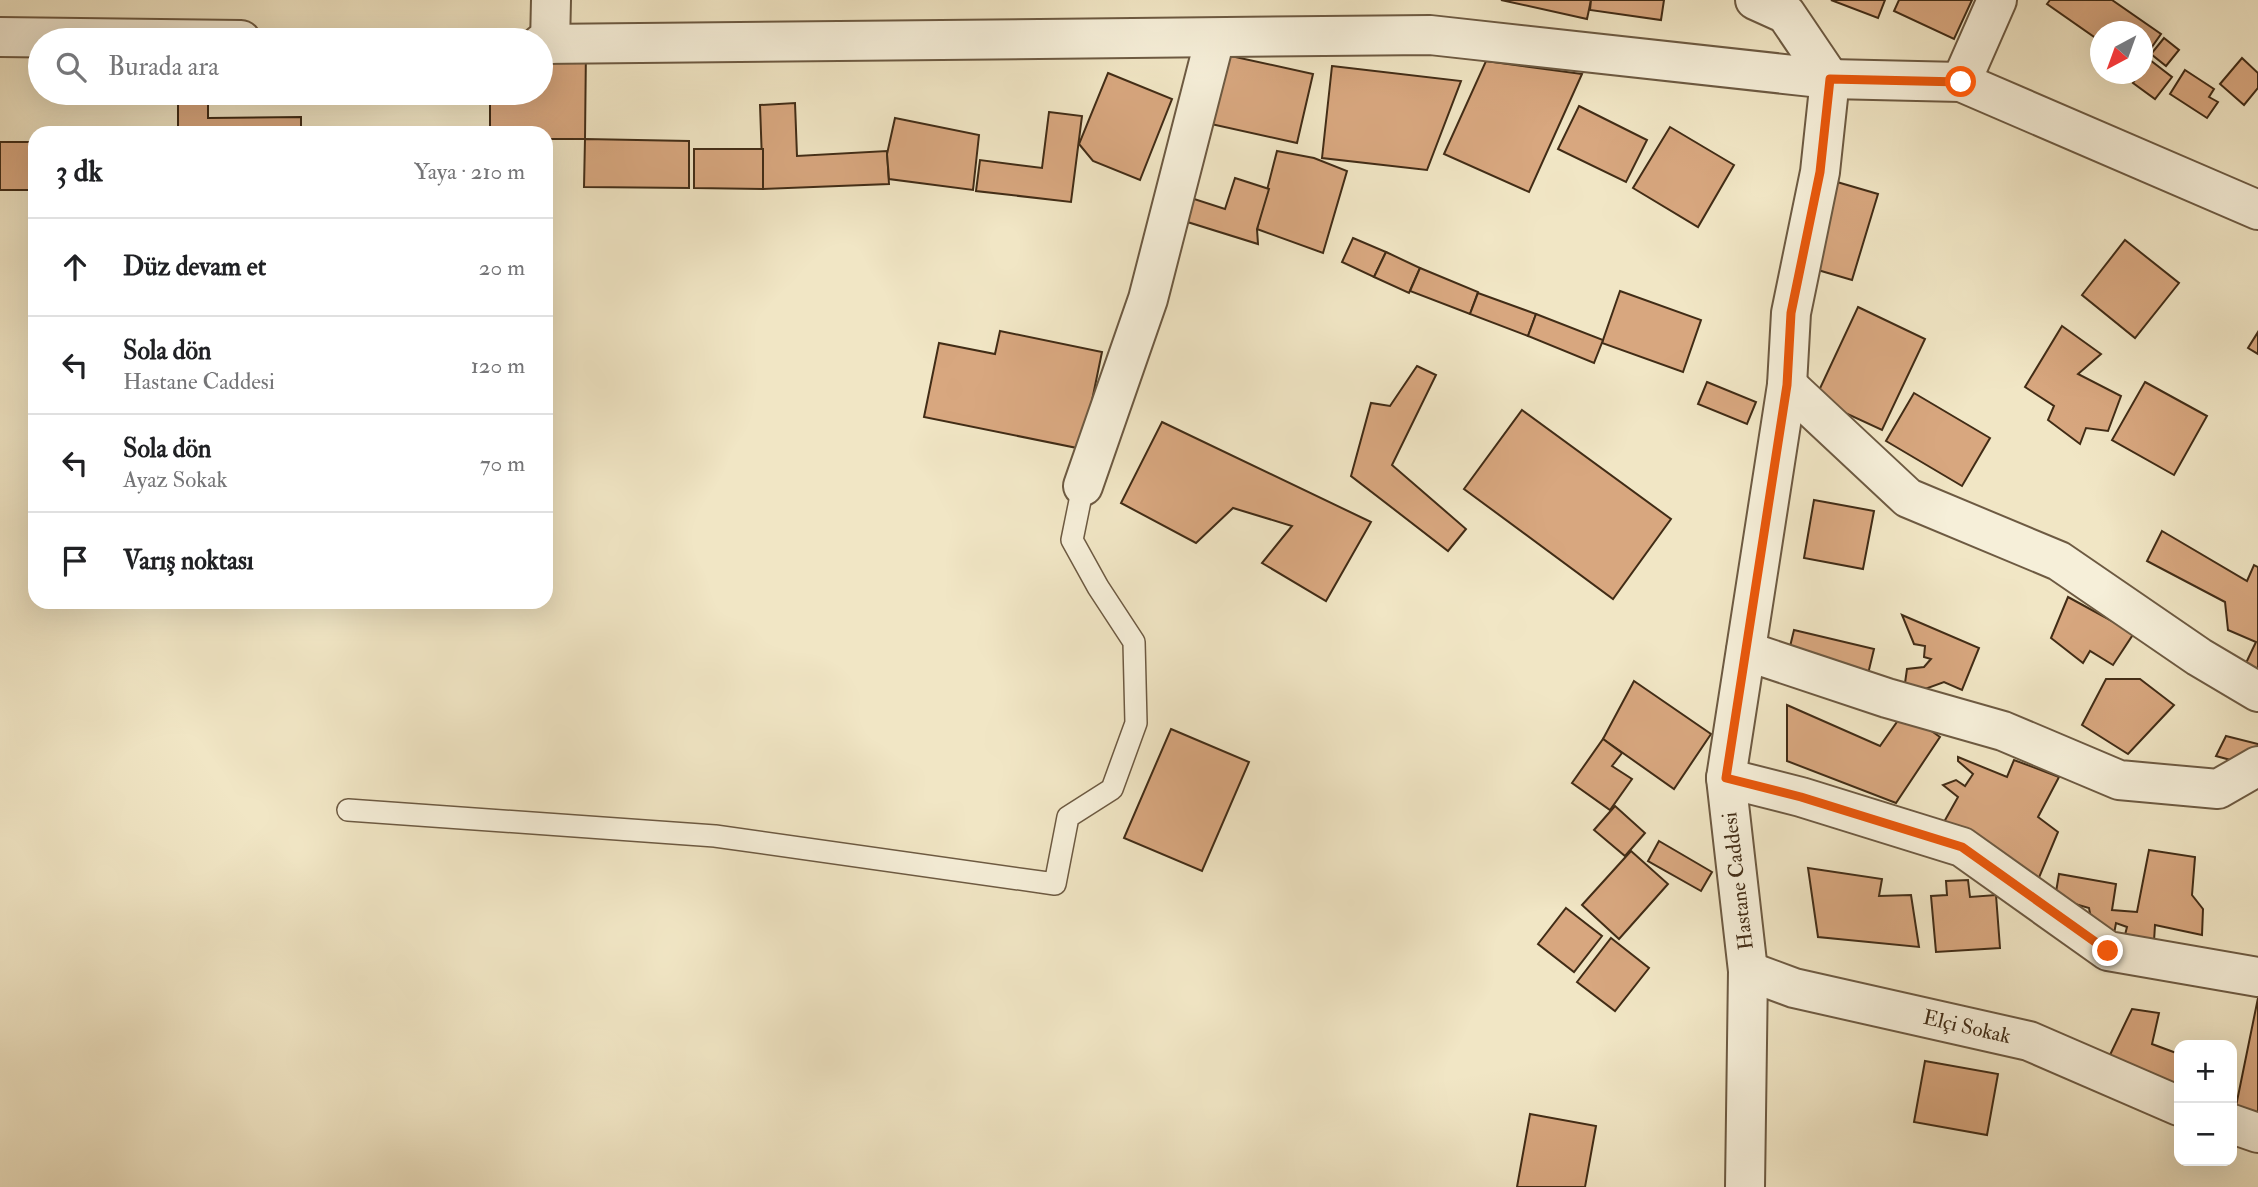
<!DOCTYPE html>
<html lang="tr">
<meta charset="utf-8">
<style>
body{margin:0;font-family:"IM FELL Double Pica",serif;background:#f2f2f2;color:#202124}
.controls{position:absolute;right:21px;bottom:21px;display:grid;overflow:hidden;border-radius:14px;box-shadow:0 7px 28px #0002}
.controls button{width:63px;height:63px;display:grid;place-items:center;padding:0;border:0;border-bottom:2px solid #e0e0e0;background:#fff;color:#202124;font:35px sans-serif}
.compass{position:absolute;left:2090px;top:21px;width:63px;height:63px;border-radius:50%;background:#fff;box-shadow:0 7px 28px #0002;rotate:221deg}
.stop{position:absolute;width:21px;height:21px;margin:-16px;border:5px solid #ea580c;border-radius:50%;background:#fff}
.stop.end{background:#ea580c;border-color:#fff;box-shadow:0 2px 7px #0008}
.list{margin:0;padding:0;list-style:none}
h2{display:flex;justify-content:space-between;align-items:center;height:91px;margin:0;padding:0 28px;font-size:30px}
h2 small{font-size:23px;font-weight:400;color:#757577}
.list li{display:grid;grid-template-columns:46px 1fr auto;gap:21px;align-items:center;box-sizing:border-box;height:98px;padding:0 28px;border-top:2px solid #e0e0e0}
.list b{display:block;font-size:26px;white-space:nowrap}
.list p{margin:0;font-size:23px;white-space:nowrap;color:#757577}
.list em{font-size:23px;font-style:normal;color:#757577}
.icon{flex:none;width:38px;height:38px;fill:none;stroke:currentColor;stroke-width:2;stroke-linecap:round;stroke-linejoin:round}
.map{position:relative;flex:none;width:2258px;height:1187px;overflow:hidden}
.search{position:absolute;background:#fff;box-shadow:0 7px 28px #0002;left:28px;top:28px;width:525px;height:77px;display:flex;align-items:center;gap:18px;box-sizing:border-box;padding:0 24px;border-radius:38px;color:#757577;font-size:26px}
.panel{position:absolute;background:#fff;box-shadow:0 7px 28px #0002;left:28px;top:126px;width:525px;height:483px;border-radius:21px}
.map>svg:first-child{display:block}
.building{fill:#d8a77f;stroke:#412c16;stroke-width:2}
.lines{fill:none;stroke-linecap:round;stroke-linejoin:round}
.service-casing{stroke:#6d5a42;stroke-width:24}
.minor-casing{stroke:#6d5a42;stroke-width:42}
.tertiary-casing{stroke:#6d5a42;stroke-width:42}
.service{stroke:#f6efd9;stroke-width:21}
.minor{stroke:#f6efd9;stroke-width:38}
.tertiary{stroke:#f6efd9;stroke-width:38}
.route{stroke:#ea580c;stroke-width:9}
.labels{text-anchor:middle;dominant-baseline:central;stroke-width:6;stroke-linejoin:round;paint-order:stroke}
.street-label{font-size:21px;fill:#412c16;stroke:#f6efd9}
</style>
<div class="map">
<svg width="2258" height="1187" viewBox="0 0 2258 1187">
<rect width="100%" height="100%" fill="#f1e6c5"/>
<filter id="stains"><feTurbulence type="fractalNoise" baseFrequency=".00286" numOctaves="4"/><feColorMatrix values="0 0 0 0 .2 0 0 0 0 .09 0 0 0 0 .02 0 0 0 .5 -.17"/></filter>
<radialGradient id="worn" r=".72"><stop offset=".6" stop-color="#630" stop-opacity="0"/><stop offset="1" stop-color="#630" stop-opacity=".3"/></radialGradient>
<!-- building -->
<g class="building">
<path d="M 1501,0 L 1591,0 L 1587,19 Z"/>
<path d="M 1591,0 L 1664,0 L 1661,20 L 1590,10 Z"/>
<path d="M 1831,0 L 1885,0 L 1878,18 Z"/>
<path d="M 1899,0 L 1972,0 L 1954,39 L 1894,11 Z"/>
<path d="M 2050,0 L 2112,0 L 2161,34 L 2142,61 L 2142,32 L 2100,32 L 2100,41 L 2047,4 Z"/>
<path d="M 2164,38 L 2179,50 L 2166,66 L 2151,54 Z"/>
<path d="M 541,46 L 586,47 L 585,139 L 546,139 L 546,133 L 490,133 L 490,93 L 541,93 Z"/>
<path d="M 1217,53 L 1313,74 L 1297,143 L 1202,122 Z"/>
<path d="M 2242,58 L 2258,73 L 2258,88 L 2244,105 L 2220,84 Z"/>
<path d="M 2150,60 L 2172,77 L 2155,99 L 2133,83 L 2139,74 L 2142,74 L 2142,69 Z"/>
<path d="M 1486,61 L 1582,74 L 1529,192 L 1444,154 Z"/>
<path d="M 1332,66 L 1461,81 L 1427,170 L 1322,158 Z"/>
<path d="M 2185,70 L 2214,89 L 2209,97 L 2218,102 L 2207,118 L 2170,94 Z"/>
<path d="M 1108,73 L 1172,99 L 1140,180 L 1093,161 L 1079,144 Z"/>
<path d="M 178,93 L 208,93 L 208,118 L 301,117 L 301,133 L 178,133 Z"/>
<path d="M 795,103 L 797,156 L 887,151 L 889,184 L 763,189 L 760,105 Z"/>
<path d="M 1579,106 L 1647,140 L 1626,182 L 1558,149 Z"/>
<path d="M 1049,112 L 1082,116 L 1071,202 L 976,191 L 980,160 L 1042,168 Z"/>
<path d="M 895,118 L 979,135 L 973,190 L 889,179 L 887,154 Z"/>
<path d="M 1670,127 L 1734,165 L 1698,227 L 1633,188 Z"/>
<path d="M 585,139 L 689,141 L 689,188 L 584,187 Z"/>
<path d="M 0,142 L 31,142 L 32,190 L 0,190 Z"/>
<path d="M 31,142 L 35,142 L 35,190 L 32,190 Z"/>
<path d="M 694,149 L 763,149 L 763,189 L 694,188 Z"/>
<path d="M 1277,151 L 1314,158 L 1347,171 L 1323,253 L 1257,229 Z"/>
<path d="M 1235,178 L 1269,189 L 1257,229 L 1258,244 L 1181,220 L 1188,197 L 1225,209 Z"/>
<path d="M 1837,182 L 1878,194 L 1852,280 L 1811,268 Z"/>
<path d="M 1353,238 L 1386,252 L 1374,277 L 1342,262 Z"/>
<path d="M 2125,240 L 2179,283 L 2135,338 L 2082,295 Z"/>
<path d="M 1386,252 L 1420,268 L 1409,293 L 1374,277 Z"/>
<path d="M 1420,268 L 1478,292 L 1470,314 L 1410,291 Z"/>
<path d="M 1620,291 L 1701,320 L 1683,372 L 1602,343 Z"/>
<path d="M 1478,293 L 1536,314 L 1528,336 L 1470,314 Z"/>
<path d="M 1858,307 L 1925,339 L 1882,430 L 1815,399 Z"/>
<path d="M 1536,314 L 1603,340 L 1594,363 L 1528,336 Z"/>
<path d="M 2062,326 L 2101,354 L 2078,374 L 2121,396 L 2108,431 L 2086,428 L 2080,444 L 2048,420 L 2054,406 L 2025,387 Z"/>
<path d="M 1000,331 L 1102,352 L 1082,449 L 924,417 L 939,343 L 995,354 Z"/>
<path d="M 2258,332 L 2258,354 L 2248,348 Z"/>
<path d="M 1417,366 L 1436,375 L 1392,465 L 1466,529 L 1448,551 L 1351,476 L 1371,403 L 1390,406 Z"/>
<path d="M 1707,382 L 1756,402 L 1747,424 L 1698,404 Z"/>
<path d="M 2145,382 L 2207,416 L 2174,475 L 2112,440 Z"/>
<path d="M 1914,393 L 1990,438 L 1962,486 L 1886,441 Z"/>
<path d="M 1522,410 L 1671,519 L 1613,599 L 1464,489 Z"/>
<path d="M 1162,422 L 1371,522 L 1326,601 L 1262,563 L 1292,526 L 1233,508 L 1196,543 L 1121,503 Z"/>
<path d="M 1814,500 L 1874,511 L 1863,569 L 1804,558 Z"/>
<path d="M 2162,531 L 2247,581 L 2254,565 L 2258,567 L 2258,672 L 2246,663 L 2256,642 L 2228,630 L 2225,602 L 2147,561 Z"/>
<path d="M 2068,597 L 2134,633 L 2113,665 L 2090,651 L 2083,663 L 2051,638 Z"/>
<path d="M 1902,615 L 1979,648 L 1962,690 L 1944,682 L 1903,697 L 1907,669 L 1924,667 L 1931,659 L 1924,657 L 1925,646 L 1914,644 Z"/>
<path d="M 1794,630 L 1874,649 L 1867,678 L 1787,659 Z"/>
<path d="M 2106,679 L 2140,679 L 2174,705 L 2128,754 L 2082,725 Z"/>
<path d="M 1634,681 L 1711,734 L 1674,789 L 1603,739 Z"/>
<path d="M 1787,705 L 1880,746 L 1904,712 L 1940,737 L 1896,803 L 1787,761 Z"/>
<path d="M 1171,729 L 1249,762 L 1202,871 L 1124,838 Z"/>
<path d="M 2226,736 L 2258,744 L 2258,758 L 2249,765 L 2216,756 Z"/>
<path d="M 1603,739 L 1622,753 L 1612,766 L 1632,779 L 1610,810 L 1572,783 Z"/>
<path d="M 1958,757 L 2007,777 L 2014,760 L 2059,777 L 2038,817 L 2058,832 L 2033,892 L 1944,822 L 1958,797 L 1943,785 L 1956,780 L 1965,786 L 1973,774 L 1958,761 Z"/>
<path d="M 1615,806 L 1645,833 L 1625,856 L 1594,830 Z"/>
<path d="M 1659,841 L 1712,872 L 1701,891 L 1648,861 Z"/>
<path d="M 2149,850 L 2195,857 L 2192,895 L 2203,909 L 2202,935 L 2155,925 L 2154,941 L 2123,943 L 2127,927 L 2116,923 L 2113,939 L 2094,934 L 2089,908 L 2055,898 L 2059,874 L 2116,884 L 2112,910 L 2137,912 Z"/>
<path d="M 1631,851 L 1668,884 L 1619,939 L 1582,905 Z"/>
<path d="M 1808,868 L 1882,879 L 1879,896 L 1911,895 L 1919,947 L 1818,937 Z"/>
<path d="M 1968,880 L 1970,897 L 1996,895 L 2000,948 L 1936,952 L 1931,896 L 1947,895 L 1946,881 Z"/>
<path d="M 1566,908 L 1602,936 L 1574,972 L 1538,944 Z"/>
<path d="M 1611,938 L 1649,968 L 1615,1011 L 1577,982 Z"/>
<path d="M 2258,998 L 2258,1120 L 2234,1116 Z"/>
<path d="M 2132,1009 L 2159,1013 L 2152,1044 L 2179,1054 L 2179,1085 L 2109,1057 Z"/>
<path d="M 1925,1061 L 1998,1074 L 1987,1135 L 1914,1122 Z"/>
<path d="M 1530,1114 L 1596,1126 L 1585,1187 L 1517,1187 Z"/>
</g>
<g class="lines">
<!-- service casing -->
<g class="service-casing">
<path id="service" d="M 348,810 L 715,836 L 1055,884 L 1068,817 L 1112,789 L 1136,723 L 1134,642 L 1098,587 L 1072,540 L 1083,486"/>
</g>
<!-- minor casing -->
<g class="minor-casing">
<g id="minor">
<path d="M 1755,0 L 1786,14 L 1830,79"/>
<path d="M 550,44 L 551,0"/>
<path d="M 1961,82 L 1997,0"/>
<path d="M 1787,385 L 1908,498 L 2059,561 L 2199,657 L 2258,692"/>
<path d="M 1083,486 L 1148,299 L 1215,38"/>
<path d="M 1746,651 L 1887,698 L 2003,731 L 2119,780 L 2218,789 L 2258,766"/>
<path d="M 1726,778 L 1801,797 L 1962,847 L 2108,951 L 2258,977"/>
<path d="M 1748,971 L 1794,988 L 2029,1041 L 2179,1106"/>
<path d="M 2232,1124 L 2258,1133"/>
</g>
</g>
<!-- tertiary casing -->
<g class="tertiary-casing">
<g id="tertiary">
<path d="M 0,37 L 241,40"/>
<path d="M 541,44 L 1430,35 L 1830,79 L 1961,82 L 2258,210"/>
<path d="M 1745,1187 L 1748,971 L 1726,778 L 1787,385 L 1791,313 L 1820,172 L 1830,79"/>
</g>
</g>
<!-- service -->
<use href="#service" class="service"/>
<!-- minor -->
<use href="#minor" class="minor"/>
<!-- tertiary -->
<use href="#tertiary" class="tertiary"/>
</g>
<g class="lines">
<!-- route -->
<path class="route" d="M 1961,82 L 1830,79 L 1820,172 L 1791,313 L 1787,385 L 1726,778 L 1801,797 L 1962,847 L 2108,951"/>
</g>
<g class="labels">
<!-- street labels -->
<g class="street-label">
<text transform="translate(1738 881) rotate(-97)">Hastane Caddesi</text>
<text transform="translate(1967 1027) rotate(13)">Elçi Sokak</text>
</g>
</g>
<rect width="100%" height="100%" filter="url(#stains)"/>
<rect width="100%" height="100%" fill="url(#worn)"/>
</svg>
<div class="controls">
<button>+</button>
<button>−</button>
</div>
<svg class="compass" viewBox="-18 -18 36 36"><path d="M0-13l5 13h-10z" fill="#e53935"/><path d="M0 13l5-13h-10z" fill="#757577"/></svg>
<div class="stop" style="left:1961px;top:82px"></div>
<div class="stop end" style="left:2108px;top:951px"></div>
<div class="search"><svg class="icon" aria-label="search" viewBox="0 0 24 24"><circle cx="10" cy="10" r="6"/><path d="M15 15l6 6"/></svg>Burada ara</div>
<section class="panel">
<h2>3 dk<small>Yaya · 210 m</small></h2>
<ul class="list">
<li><svg class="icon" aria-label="ahead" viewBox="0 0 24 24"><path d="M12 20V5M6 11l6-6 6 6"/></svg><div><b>Düz devam et</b></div><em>20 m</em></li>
<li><svg class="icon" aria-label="left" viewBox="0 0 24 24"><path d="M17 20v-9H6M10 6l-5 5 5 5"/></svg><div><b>Sola dön</b><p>Hastane Caddesi</p></div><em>120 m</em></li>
<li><svg class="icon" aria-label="left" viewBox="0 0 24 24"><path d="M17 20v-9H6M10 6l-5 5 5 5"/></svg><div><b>Sola dön</b><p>Ayaz Sokak</p></div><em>70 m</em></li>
<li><svg class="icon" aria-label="arrive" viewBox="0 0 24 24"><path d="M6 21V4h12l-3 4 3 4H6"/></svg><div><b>Varış noktası</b></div></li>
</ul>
</section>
</div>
